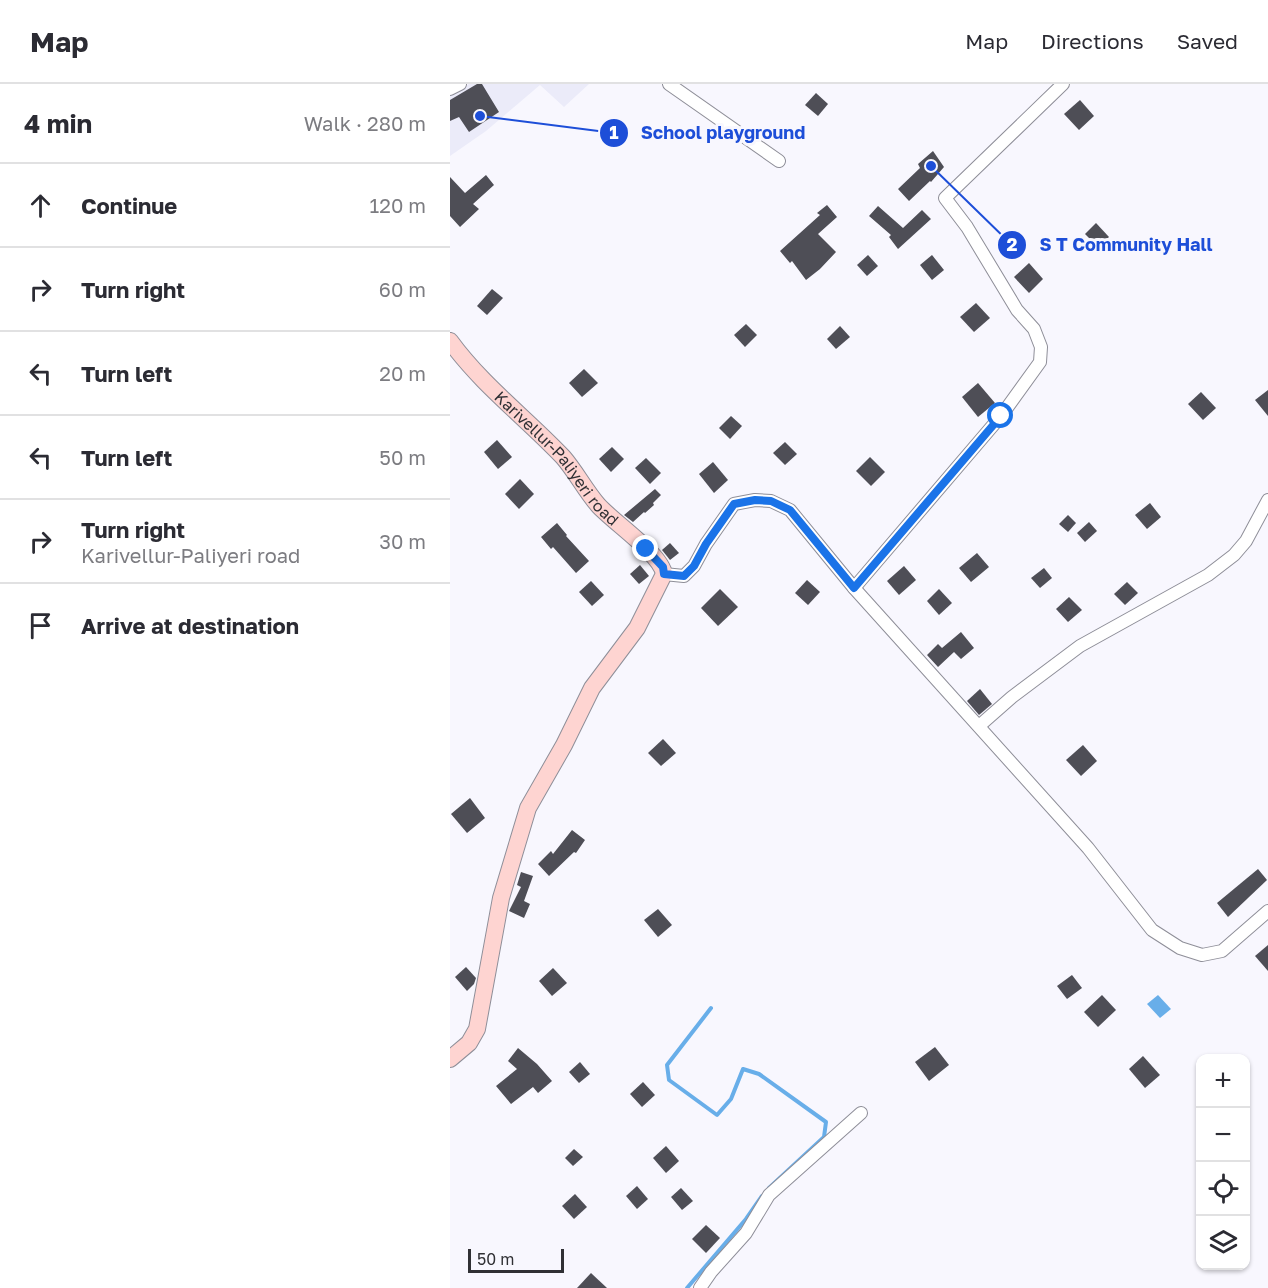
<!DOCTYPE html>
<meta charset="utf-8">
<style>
body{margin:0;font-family:"Golos Text",sans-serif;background:#f2f2f3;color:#2b2b33}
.controls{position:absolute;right:18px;bottom:18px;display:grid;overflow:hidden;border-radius:12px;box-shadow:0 2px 4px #0004}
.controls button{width:54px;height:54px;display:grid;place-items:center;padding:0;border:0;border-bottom:2px solid #e1e1e2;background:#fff;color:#2b2b33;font:30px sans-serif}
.scale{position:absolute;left:18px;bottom:15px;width:96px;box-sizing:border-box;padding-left:6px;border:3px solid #303034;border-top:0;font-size:16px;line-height:21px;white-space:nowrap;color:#303034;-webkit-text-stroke:4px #f8f7fe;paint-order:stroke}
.stop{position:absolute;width:18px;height:18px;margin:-14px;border:4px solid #1a73e8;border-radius:50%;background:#fff}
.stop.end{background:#1a73e8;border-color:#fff;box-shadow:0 2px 6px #0008}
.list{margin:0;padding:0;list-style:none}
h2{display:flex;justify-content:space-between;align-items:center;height:78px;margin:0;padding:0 24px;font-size:26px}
h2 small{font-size:20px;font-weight:400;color:#7c7c81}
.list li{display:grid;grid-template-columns:39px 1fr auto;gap:18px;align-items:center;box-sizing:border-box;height:84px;padding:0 24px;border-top:2px solid #e1e1e2}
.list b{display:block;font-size:22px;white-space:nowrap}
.list p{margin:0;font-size:20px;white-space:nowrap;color:#7c7c81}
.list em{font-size:20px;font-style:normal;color:#7c7c81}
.icon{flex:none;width:33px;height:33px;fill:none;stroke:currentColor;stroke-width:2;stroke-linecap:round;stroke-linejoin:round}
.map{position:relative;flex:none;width:818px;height:1204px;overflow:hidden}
header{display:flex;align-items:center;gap:36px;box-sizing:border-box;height:84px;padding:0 30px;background:#fff;border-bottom:2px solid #e1e1e2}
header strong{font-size:28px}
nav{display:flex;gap:33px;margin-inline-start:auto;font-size:21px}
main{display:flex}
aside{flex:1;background:#fff}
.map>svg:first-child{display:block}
.built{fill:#ebebf9}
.water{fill:#68aee9}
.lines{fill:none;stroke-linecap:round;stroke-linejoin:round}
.stream{stroke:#68aee9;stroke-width:4}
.building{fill:#4e4e56}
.minor-casing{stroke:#8e8e98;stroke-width:14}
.secondary-casing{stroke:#8e8e98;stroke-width:18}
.minor{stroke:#fff;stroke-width:12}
.secondary{stroke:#fed4d1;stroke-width:16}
.route{stroke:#1a73e8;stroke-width:8}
.labels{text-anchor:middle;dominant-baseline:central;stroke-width:6;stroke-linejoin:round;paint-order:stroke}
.street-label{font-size:16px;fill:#303034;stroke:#f8f7fe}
.leader{fill:none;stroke:#1d4ed8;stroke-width:2}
.callout-dot{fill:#1d4ed8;stroke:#f8f7fe;stroke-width:2}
.mark-label{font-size:18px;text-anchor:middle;font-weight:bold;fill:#fff}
.callout-label{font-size:18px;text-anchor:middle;font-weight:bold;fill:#1d4ed8;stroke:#f8f7fe;stroke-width:6;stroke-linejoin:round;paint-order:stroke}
</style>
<header>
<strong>Map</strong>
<nav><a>Map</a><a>Directions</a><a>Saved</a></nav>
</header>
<main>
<aside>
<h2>4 min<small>Walk · 280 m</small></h2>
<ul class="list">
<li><svg class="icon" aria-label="ahead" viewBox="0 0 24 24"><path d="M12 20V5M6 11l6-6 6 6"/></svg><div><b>Continue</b></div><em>120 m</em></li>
<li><svg class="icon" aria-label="right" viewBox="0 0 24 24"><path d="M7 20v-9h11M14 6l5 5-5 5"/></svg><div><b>Turn right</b></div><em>60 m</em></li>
<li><svg class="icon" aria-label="left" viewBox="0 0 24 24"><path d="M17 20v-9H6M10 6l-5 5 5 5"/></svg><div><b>Turn left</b></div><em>20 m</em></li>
<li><svg class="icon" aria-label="left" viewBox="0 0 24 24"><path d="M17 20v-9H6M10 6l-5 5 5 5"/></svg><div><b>Turn left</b></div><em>50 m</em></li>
<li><svg class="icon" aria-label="right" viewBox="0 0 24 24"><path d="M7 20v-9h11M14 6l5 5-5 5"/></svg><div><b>Turn right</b><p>Karivellur-Paliyeri road</p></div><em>30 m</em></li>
<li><svg class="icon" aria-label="arrive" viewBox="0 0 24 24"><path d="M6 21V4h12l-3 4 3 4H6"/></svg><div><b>Arrive at destination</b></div></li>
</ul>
</aside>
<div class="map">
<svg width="818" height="1204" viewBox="0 0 818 1204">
<rect width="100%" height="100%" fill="#f8f7fe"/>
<!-- built -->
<path class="built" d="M 19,0 L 139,0 L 114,23 L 90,1 L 36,47 L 0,72 L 0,11 Z"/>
<!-- water -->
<path class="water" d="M 708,911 L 721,925 L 710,934 L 697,920 Z"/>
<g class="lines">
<!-- stream -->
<g class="stream">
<path d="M 261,924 L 217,981 L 219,996 L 267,1031 L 281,1015 L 293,985 L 309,990 L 376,1038 L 374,1053 L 319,1104"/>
<path d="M 237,1204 L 296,1135 L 312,1112"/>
</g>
</g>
<!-- building -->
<g class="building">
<path d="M 27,0 L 32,0 L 49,28 L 19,48 L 9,33 L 0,37 L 0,16 Z"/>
<path d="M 366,9 L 378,20 L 368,32 L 355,21 Z"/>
<path d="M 630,16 L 644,32 L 629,46 L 614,30 Z"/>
<path d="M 483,67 L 494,83 L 481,98 L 480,97 L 459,117 L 448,105 L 470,84 L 468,80 Z"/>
<path d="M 36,91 L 44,101 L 23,120 L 29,125 L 10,143 L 0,132 L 0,93 L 15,109 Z"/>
<path d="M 377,121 L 387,133 L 368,150 L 386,168 L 370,185 L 356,196 L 342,177 L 340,179 L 330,167 L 370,131 L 367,129 Z"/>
<path d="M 428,122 L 453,144 L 472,126 L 481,135 L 448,165 L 439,153 L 441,151 L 419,132 Z"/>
<path d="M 646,139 L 659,153 L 648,163 L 635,150 Z"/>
<path d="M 418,171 L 428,182 L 417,192 L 407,181 Z"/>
<path d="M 482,171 L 494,186 L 482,196 L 470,181 Z"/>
<path d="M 579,179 L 593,195 L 579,209 L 564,193 Z"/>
<path d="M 42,205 L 53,214 L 37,231 L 27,222 Z"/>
<path d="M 526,219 L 540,234 L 524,248 L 510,233 Z"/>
<path d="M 296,240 L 307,251 L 295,263 L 284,251 Z"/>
<path d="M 390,242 L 400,253 L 386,265 L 377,255 Z"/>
<path d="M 134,285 L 148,299 L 132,313 L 119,299 Z"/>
<path d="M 528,299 L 545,319 L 528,333 L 512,313 Z"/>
<path d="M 818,306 L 818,332 L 805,316 Z"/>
<path d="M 751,308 L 766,324 L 753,336 L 738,320 Z"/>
<path d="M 281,332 L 292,342 L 280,355 L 269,344 Z"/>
<path d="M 47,356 L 62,373 L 48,385 L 34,368 Z"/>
<path d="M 335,358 L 347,370 L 335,381 L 323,369 Z"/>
<path d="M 162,363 L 174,375 L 161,388 L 149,375 Z"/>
<path d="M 420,373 L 435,388 L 421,402 L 406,387 Z"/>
<path d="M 196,374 L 211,389 L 200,400 L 185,384 Z"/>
<path d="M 263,378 L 278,396 L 264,409 L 249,390 Z"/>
<path d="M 70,395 L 84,410 L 69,425 L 55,410 Z"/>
<path d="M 205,405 L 211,411 L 203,419 L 204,421 L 195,429 L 194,428 L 183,438 L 174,431 Z"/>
<path d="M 700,419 L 711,433 L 697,445 L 685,431 Z"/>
<path d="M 618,431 L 626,439 L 618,448 L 609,440 Z"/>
<path d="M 639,438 L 647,447 L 635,458 L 627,449 Z"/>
<path d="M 107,439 L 117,451 L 116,452 L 139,477 L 126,489 L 103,463 L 101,465 L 91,453 Z"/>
<path d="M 220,459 L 229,469 L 220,476 L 212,466 Z"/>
<path d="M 527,469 L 539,483 L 521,498 L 509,484 Z"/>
<path d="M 190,481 L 199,492 L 189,500 L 180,490 Z"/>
<path d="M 454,482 L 466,496 L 449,511 L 437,497 Z"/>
<path d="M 594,484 L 602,494 L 590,504 L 581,494 Z"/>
<path d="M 357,496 L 370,508 L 358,521 L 345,509 Z"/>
<path d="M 141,497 L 154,511 L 142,522 L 129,508 Z"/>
<path d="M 677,498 L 688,509 L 675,521 L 664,510 Z"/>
<path d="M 270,505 L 288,523 L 268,542 L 251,524 Z"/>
<path d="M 489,505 L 502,519 L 489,531 L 477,517 Z"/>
<path d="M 619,513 L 632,526 L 618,538 L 606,525 Z"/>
<path d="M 511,548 L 524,564 L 511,575 L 504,568 L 488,583 L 477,571 L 488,560 L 492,564 Z"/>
<path d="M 530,605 L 542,620 L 529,631 L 517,617 Z"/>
<path d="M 213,655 L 226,669 L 211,682 L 198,669 Z"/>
<path d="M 633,661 L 647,677 L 631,692 L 616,676 Z"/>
<path d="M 20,714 L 35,734 L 17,749 L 1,730 Z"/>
<path d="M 122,746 L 135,756 L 126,769 L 124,768 L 99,792 L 88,780 L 101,767 L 103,770 Z"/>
<path d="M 808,785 L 817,796 L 778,833 L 767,819 Z"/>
<path d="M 71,788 L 83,792 L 74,817 L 80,820 L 74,834 L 59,827 L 71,803 L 67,801 Z"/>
<path d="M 208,825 L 222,841 L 208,853 L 194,836 Z"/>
<path d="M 818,861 L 818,887 L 805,872 Z"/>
<path d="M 16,883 L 26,894 L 24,900 L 17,907 L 5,893 Z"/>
<path d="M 103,884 L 117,899 L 102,912 L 89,897 Z"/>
<path d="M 622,891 L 632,904 L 617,915 L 607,902 Z"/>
<path d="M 652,911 L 666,926 L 648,943 L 634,928 Z"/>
<path d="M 485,963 L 499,981 L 479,997 L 465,978 Z"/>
<path d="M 68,964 L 87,980 L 102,997 L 88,1009 L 83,1003 L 61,1020 L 46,1002 L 67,985 L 58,977 Z"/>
<path d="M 693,972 L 710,991 L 695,1004 L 679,985 Z"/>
<path d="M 130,978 L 140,990 L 129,999 L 119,988 Z"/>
<path d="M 193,998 L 205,1011 L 192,1023 L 180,1010 Z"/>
<path d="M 216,1062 L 229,1077 L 216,1089 L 203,1074 Z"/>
<path d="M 124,1065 L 133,1073 L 123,1082 L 115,1074 Z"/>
<path d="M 187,1102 L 198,1115 L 187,1125 L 176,1112 Z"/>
<path d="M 231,1104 L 243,1117 L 232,1126 L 221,1113 Z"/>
<path d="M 125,1110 L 137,1123 L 124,1135 L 112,1122 Z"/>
<path d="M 256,1141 L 270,1154 L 256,1169 L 242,1155 Z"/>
<path d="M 141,1189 L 157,1204 L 127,1204 Z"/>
</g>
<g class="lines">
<!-- minor casing -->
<g class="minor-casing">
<g id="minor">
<path d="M 219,0 L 329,77"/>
<path d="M 0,5 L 10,0"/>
<path d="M 214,490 L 234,492 L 244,482 L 256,460 L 284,420 L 305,416 L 321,417 L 340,426 L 404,504 L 638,764 L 702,846 L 730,864 L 752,871 L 772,867 L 818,827"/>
<path d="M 404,504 L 551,332 L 590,278 L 591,263 L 584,245 L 567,226 L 517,143 L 495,114 L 613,0"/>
<path d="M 529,642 L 562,613 L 630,562 L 758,491 L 784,471 L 796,457 L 818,416"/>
<path d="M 250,1204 L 261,1188 L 296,1149 L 319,1111 L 411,1029"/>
</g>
</g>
<!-- secondary casing -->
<g class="secondary-casing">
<g id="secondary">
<path id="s1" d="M 0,257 C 32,301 76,334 113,373 C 126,388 135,406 148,421 C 163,438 211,470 214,490 L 187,544 L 142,604 L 114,661 L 78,724 L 51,814 L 27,945 L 19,959 L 0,975"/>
</g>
</g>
<!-- minor -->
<use href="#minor" class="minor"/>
<!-- secondary -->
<use href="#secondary" class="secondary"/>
</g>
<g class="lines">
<!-- route -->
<path class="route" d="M 196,465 L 213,483 L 214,490 L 234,492 L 244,482 L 256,460 L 284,420 L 305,416 L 321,417 L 340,426 L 404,504 L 551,332"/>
</g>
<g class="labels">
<!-- street labels -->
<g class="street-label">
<text stroke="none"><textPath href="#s1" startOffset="159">Karivellur-Paliyeri road</textPath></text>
</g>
</g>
<!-- callouts -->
<path class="leader" d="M30 32L164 49M481 82L562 161"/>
<g class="callout-dot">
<circle cx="30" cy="32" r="6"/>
<circle cx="481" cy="82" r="6"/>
<circle cx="164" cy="49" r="15"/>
<circle cx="562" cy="161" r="15"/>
</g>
<g class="mark-label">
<text x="164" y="55">1</text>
<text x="562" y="167">2</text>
</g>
<g class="callout-label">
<text x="273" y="55">School playground</text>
<text x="676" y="167">S T Community Hall</text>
</g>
</svg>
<div class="controls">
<button>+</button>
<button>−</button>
<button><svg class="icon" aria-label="locate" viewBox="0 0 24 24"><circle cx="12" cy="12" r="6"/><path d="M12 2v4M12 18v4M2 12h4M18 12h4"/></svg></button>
<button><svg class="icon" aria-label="layers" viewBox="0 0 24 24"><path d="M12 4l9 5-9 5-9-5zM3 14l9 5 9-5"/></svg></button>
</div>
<div class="scale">50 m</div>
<div class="stop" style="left:551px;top:332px"></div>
<div class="stop end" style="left:196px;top:465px"></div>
</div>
</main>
